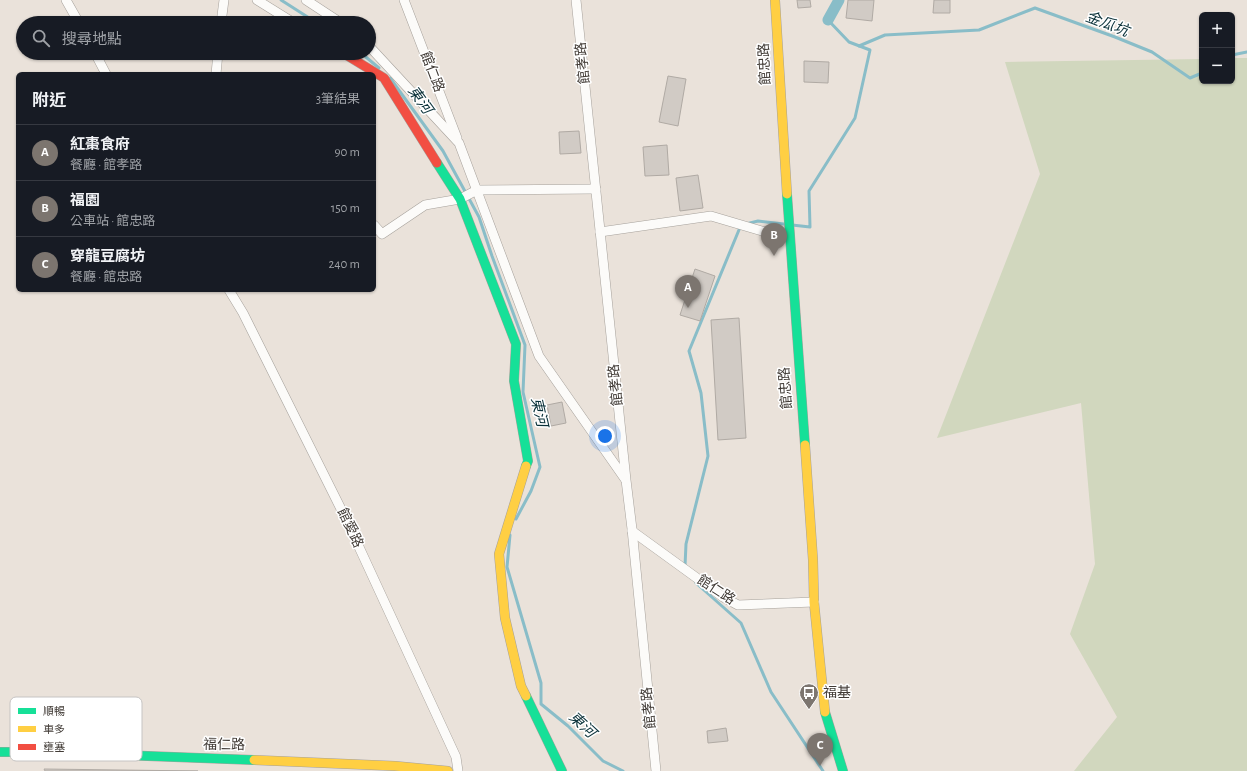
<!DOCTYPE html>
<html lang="zh-TW">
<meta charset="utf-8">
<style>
body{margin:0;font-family:"Alegreya Sans","Noto Sans TC",sans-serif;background:#20242c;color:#f1f3f6}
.controls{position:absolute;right:12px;top:12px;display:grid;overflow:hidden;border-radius:6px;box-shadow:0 1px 3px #0004}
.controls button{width:36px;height:36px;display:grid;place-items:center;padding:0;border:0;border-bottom:1px solid #363941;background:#171b24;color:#f1f3f6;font:20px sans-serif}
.you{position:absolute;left:605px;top:436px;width:14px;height:14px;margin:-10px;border:3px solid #fff;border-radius:50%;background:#1a73e8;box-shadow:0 0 0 6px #1a73e833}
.badge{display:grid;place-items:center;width:26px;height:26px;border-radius:50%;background:#7c756f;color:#fff;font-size:13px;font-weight:700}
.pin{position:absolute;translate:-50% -33px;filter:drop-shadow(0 1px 2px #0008)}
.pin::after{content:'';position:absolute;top:21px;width:14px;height:12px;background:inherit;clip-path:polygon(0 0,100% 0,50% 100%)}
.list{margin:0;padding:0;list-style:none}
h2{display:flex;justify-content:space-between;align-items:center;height:52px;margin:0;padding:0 16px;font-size:17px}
h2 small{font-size:13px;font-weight:400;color:#9ea1a6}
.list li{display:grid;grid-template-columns:26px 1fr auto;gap:12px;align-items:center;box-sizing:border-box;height:56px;padding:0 16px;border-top:1px solid #363941}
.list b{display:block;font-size:15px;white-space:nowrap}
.list p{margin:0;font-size:13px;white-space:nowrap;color:#9ea1a6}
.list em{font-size:13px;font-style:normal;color:#9ea1a6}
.icon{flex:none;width:22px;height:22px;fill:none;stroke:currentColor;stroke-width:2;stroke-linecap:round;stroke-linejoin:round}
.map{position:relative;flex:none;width:1247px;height:771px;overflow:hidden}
.search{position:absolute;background:#171b24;box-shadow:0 1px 3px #0004;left:16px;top:16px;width:360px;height:44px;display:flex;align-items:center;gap:10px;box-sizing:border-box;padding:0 14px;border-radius:22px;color:#9ea1a6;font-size:15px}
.panel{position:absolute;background:#171b24;box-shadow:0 1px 3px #0004;left:16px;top:72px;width:360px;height:220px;border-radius:6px}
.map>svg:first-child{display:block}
.green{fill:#d1d7be}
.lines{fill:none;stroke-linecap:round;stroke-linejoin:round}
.stream{stroke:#89bdc8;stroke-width:3}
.canal{stroke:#89bdc8;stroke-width:11}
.building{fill:#d1cbc5;stroke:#b0aaa4}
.street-casing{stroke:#a6a19b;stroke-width:10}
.fast-casing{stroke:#a6a19b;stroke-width:10}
.slow-casing{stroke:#a6a19b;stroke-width:10}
.jam-casing{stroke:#a6a19b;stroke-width:10}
.street{stroke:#fcfbf9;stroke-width:9}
.fast{stroke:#16e098;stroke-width:9}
.slow{stroke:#ffcf43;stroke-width:9}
.jam{stroke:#f24e42;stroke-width:9}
.labels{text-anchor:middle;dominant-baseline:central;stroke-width:3;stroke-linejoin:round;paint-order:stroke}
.street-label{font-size:14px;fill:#413b36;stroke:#fff}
.poi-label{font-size:14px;fill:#413b36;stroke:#fff;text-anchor:start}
.water-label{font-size:15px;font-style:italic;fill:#0a3139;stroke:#fff}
.key{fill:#fff;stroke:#c6c4c3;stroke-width:1}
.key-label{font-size:11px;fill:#413b36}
</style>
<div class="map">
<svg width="1247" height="771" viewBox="0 0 1247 771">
<rect width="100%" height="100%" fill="#eae2da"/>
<!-- green -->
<path class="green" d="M 1232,58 L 1247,58 L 1247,771 L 1074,771 L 1117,717 L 1070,634 L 1095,564 L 1081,403 L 937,438 L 1040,174 L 1005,62 L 1202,59 L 1202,81 L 1232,81 Z"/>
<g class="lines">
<!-- stream -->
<g class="stream">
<path d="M 281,0 L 317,23"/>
<path d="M 859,46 L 885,35 L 979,30 L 1035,8 L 1115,37 L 1152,52 L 1190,78 L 1202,73"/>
<path d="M 361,53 L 379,68"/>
<path d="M 1232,55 L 1247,52"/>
<path d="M 390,78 L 443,151 L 479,217 L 492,256 L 525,345 L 523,392 L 540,467 L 531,491 L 516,519"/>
<path d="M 746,224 L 758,221 L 784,224"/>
<path d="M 792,225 L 810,227 L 809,191 L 855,118 L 870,50 L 849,42 L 828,20"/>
<path d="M 510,535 L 507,567 L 541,683 L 541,704 L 568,726 L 603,761 L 623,771"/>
<path d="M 685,566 L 686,544 L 708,456 L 701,393 L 689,351 L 741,225"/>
<path d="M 696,583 L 741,623 L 771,692 L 823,771"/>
</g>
<!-- canal -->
<path class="canal" d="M 828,20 L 839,0"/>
</g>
<!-- building -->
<g class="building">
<path d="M 797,0 L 810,0 L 811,7 L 798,8 Z"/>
<path d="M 848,0 L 874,0 L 872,21 L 846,18 Z"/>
<path d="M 934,0 L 950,0 L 950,13 L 933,13 Z"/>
<path d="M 804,61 L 829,62 L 828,83 L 804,82 Z"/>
<path d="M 668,76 L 686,79 L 678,126 L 659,122 Z"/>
<path d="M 579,131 L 581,153 L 560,154 L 559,132 Z"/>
<path d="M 667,145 L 669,175 L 645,176 L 643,147 Z"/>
<path d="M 698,175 L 703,208 L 680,211 L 676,178 Z"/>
<path d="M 695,269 L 715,276 L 700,321 L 680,315 Z"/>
<path d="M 739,318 L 746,438 L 718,440 L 711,320 Z"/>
<path d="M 562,402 L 566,423 L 551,426 L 547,405 Z"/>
<path d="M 726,728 L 728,741 L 708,743 L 707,731 Z"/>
<path d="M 44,769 L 198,771 L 45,771 Z"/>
</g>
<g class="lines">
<!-- street casing -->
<g class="street-casing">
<g id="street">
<path d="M 66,0 L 79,23"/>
<path d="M 257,0 L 294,23"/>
<path d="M 306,0 L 341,23"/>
<path d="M 404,0 L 457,138"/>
<path d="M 576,0 L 626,480 L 632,529 L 656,771"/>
<path d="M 221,23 L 224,0"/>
<path d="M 369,46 L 459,143 L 539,356 L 625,479"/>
<path d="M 95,53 L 106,74"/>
<path d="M 216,74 L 218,53"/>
<path d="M 374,225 L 382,234 L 425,205 L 460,199 L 477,190 L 596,189"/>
<path d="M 600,232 L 711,216 L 772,234 L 789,233"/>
<path d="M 229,290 L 243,313 L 347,521 L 456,757 L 458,771"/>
<path d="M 632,531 L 723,597 L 738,605 L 814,602"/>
</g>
</g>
<!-- fast casing -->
<g class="fast-casing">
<g id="fast">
<path d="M 437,163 L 460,199 L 516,344 L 514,381 L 528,461 L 526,466"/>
<path d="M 787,194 L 805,445"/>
<path d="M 526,696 L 562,771"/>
<path d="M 825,712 L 843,771"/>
<path d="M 0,752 L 41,752 L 254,760"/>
</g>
</g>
<!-- slow casing -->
<g class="slow-casing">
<g id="slow">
<path d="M 775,0 L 787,194"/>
<path d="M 805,445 L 813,560 L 814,602 L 825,712"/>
<path d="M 526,696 L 521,686 L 505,618 L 499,554 L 526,466"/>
<path d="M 254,760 L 395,766 L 448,771"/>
</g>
</g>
<!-- jam casing -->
<g class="jam-casing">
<path id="jam" d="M 343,53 L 384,78 L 437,163"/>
</g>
<!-- street -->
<use href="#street" class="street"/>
<!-- fast -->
<use href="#fast" class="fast"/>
<!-- slow -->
<use href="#slow" class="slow"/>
<!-- jam -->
<use href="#jam" class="jam"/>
</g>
<!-- icons -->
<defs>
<g id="bus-pin" transform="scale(1)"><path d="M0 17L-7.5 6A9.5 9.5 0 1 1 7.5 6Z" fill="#7c756f" stroke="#fff"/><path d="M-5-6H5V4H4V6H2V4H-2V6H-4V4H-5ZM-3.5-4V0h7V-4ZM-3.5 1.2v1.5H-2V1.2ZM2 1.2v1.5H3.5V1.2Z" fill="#fff"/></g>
</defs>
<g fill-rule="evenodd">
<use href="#bus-pin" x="809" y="693"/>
</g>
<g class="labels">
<!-- street labels -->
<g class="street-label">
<text transform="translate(583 63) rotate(-96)">館孝路</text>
<text transform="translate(765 64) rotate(-93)">館忠路</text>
<text transform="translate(432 72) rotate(69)">館仁路</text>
<text transform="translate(616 385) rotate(-96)">館孝路</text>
<text transform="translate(786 388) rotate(-94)">館忠路</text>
<text transform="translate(350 528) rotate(65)">館愛路</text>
<text transform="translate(716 590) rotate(33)">館仁路</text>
<text transform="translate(649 708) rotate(-96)">館孝路</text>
<text transform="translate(224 745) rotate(1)">福仁路</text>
</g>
<!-- poi labels -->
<g class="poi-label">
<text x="823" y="693">福基</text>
</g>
<!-- water labels -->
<g class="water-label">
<text transform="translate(1107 24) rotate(21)">金瓜坑</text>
<text transform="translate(420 100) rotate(54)">東河</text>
<text transform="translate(539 412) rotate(77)">東河</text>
<text transform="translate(582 725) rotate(43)">東河</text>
</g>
</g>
<!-- legend -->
<rect x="10" y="697" width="132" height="64" rx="6" class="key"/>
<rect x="18" y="708" width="18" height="6" fill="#16e098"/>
<rect x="18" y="726" width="18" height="6" fill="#ffcf43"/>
<rect x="18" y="744" width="18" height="6" fill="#f24e42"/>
<g class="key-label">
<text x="43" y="715">順暢</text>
<text x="43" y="733">車多</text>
<text x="43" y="751">壅塞</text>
</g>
</svg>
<div class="controls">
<button>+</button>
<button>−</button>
</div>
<div class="you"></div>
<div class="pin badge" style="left:688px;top:308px">A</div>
<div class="pin badge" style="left:774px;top:256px">B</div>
<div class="pin badge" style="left:820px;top:766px">C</div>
<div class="search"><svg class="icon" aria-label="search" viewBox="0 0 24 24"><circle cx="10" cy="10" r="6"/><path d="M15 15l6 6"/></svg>搜尋地點</div>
<section class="panel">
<h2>附近<small>3筆結果</small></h2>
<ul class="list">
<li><span class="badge">A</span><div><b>紅棗食府</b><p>餐廳 · 館孝路</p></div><em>90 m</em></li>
<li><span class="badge">B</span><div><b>福園</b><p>公車站 · 館忠路</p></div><em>150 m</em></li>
<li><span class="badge">C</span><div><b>穿龍豆腐坊</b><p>餐廳 · 館忠路</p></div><em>240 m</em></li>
</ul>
</section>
</div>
